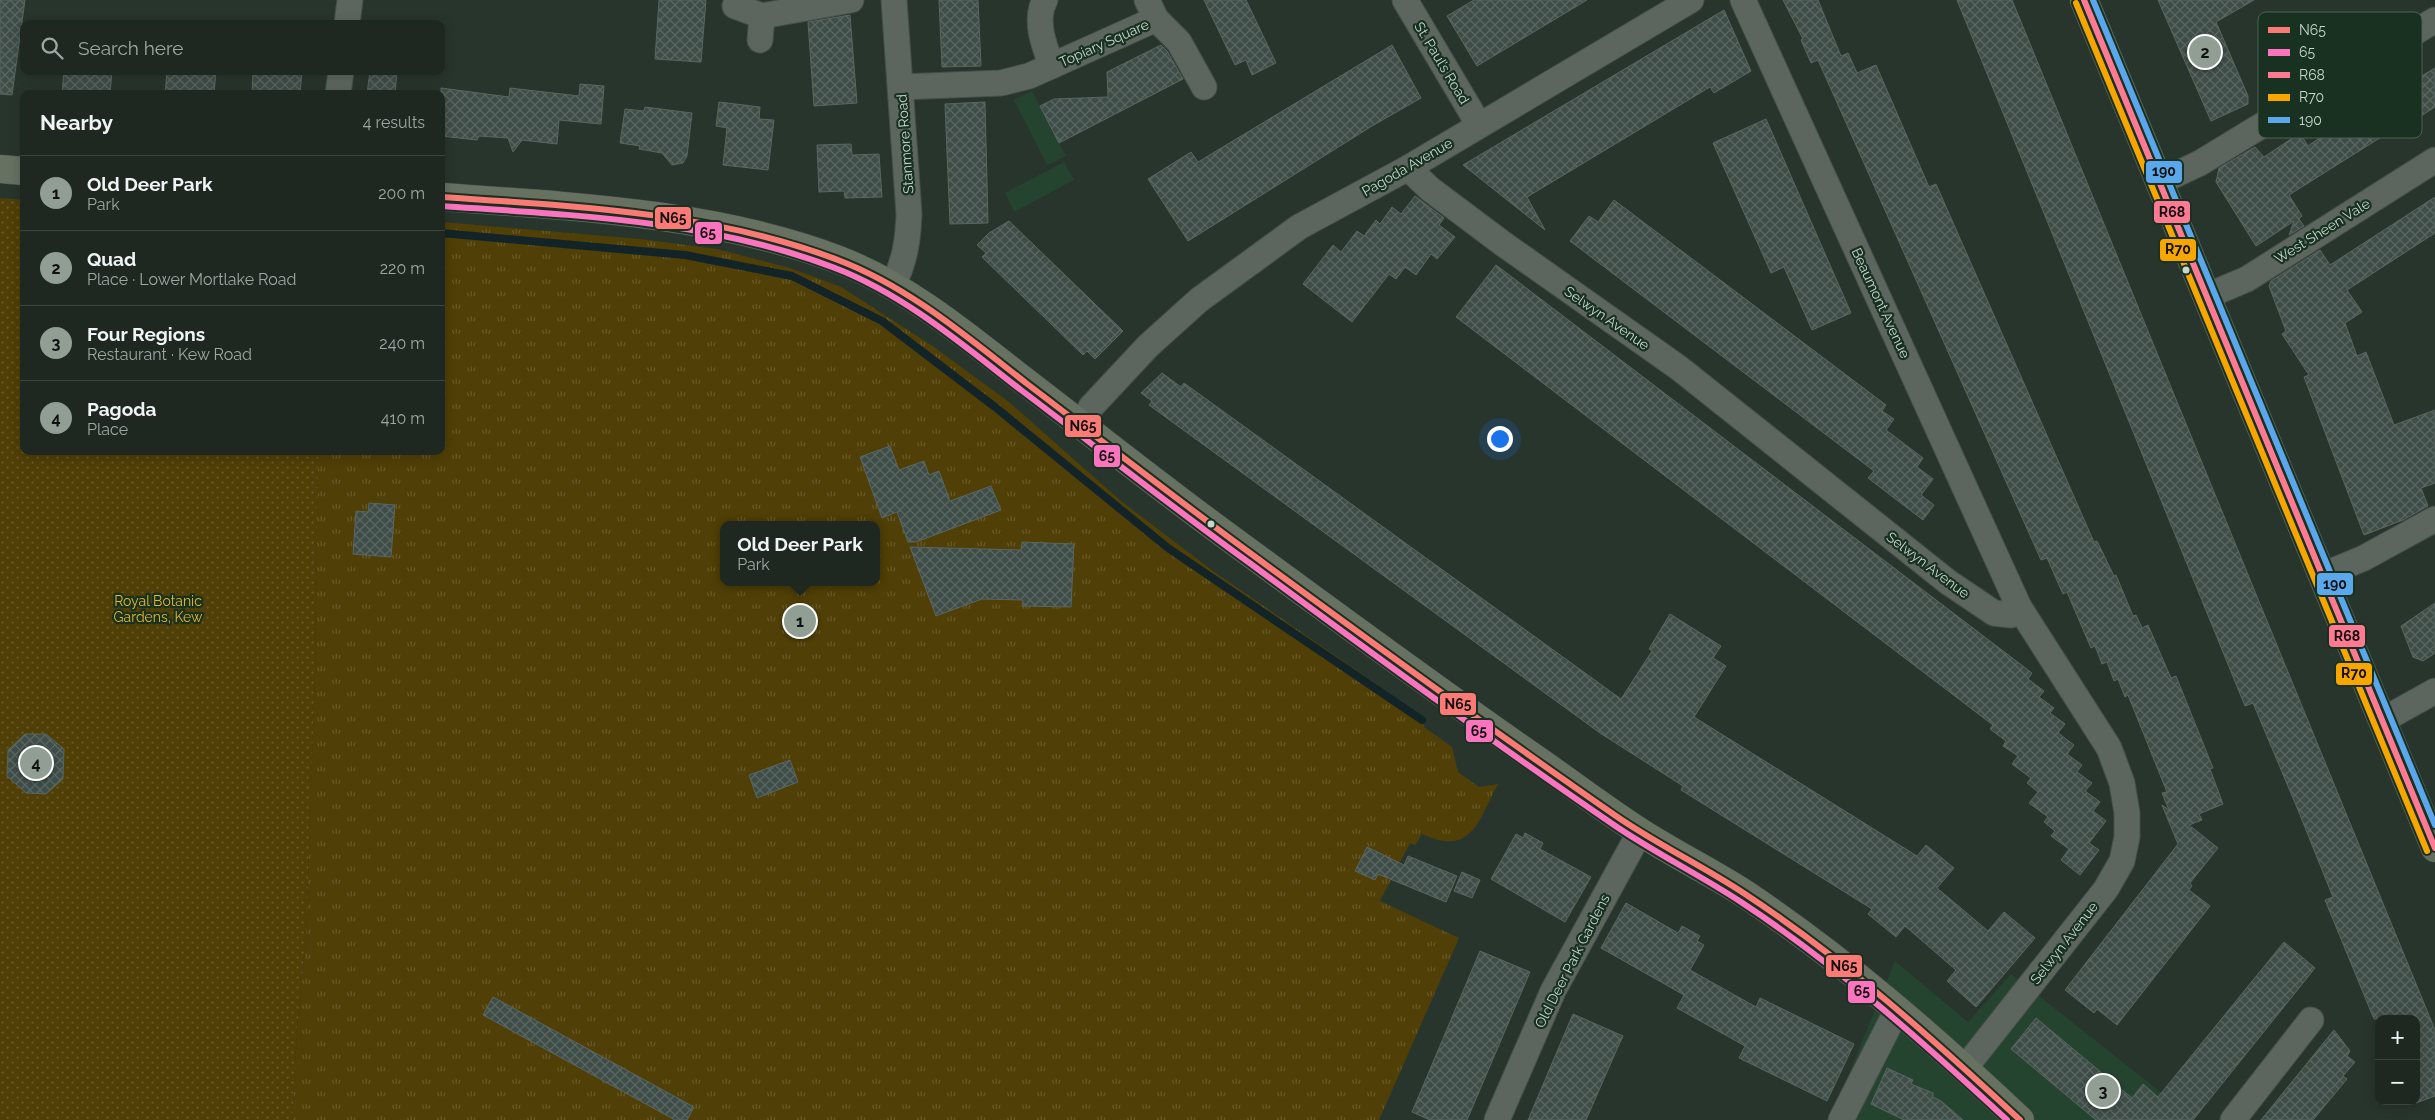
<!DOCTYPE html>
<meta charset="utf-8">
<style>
body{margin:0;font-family:Raleway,sans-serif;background:#2b342e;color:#f1f3f6}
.controls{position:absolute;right:15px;bottom:15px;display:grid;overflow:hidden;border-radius:10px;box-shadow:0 2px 12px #0003}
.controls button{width:45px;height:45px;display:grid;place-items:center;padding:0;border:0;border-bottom:1px solid #3c443f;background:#1e2821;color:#f1f3f6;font:25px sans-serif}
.you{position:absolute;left:1499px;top:438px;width:18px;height:18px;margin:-12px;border:4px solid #fff;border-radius:50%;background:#1a73e8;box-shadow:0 0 0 8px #1a73e833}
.badge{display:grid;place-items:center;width:32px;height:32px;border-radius:50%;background:#909e94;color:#111;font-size:16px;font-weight:700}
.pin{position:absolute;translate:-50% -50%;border:2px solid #fff;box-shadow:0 1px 5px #0006}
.popup{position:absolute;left:720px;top:521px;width:160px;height:65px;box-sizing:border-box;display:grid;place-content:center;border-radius:10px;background:#1e2821;filter:drop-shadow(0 1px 4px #0005);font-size:16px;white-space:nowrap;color:#a1a6a5}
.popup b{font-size:19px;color:#f1f3f6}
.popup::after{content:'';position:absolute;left:50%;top:100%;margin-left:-10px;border:10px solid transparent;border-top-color:#1e2821}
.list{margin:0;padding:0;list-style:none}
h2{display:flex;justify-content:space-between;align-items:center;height:65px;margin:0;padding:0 20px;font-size:21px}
h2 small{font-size:16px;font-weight:400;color:#a1a6a5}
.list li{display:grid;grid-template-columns:32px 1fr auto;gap:15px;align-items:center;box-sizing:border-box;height:75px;padding:0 20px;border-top:1px solid #3c443f}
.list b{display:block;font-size:19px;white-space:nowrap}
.list p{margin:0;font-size:16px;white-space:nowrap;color:#a1a6a5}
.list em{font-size:16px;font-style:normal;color:#a1a6a5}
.icon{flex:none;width:28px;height:28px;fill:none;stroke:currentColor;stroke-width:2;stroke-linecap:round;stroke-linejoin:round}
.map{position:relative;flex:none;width:2435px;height:1120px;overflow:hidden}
.search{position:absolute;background:#1e2821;box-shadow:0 2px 12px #0003;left:20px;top:20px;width:425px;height:55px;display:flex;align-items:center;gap:12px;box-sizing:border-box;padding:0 18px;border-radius:10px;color:#a1a6a5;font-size:19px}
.panel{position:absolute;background:#1e2821;box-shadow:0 2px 12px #0003;left:20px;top:90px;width:425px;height:365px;border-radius:10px}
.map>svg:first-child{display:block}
.built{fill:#254430}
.park{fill:url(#park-tufts);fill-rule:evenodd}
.garden{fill:url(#garden-dots)}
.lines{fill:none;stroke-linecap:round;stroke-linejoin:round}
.stream{stroke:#132428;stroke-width:8}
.building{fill:url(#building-cross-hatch);stroke:#596661}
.minor-casing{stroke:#455049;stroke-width:27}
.primary-casing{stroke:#455049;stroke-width:29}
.trunk-casing{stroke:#455049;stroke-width:29}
.minor{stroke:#5c665f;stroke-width:25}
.primary{stroke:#677162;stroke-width:28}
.trunk{stroke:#646e5e;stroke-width:28}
.bus-1-casing{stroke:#183121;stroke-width:10}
.bus-2-casing{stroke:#183121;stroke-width:10}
.bus-3-casing{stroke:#183121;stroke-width:10}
.bus-4-casing{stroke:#183121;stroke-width:10}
.bus-5-casing{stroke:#183121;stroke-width:10}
.bus-1{stroke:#fc7a76;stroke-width:6}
.bus-2{stroke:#fc73be;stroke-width:6}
.bus-3{stroke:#fe7a93;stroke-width:6}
.bus-4{stroke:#f7a600;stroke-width:6}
.bus-5{stroke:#5aa8eb;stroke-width:6}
.bus-dot{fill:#c8d7cc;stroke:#183121;stroke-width:2}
.labels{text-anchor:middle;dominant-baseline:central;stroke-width:4.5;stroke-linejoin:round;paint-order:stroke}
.street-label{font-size:14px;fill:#c8d7cc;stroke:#183121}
.park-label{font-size:14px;fill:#e8b726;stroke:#183121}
.key{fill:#183121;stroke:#4d6354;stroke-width:1}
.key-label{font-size:14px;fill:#c8d7cc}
.line-badge{stroke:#183121;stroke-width:2}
.pale-badge-label{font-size:14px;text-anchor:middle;font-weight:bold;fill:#111}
</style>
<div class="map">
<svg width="2435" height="1120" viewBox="0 0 2435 1120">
<defs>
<pattern id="park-tufts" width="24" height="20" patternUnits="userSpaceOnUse" patternTransform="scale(1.25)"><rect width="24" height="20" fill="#503f06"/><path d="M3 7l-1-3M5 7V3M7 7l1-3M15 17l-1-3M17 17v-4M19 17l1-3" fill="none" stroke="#685a29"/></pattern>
<pattern id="garden-dots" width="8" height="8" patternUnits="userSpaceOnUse" patternTransform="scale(1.25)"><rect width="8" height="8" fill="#503f06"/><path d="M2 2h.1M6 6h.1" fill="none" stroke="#685a29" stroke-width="1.8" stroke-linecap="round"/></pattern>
<pattern id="building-cross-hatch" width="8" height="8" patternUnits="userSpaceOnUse" patternTransform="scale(1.25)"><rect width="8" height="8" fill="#3f4d48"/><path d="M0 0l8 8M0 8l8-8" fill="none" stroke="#596661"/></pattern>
</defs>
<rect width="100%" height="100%" fill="#28352c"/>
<!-- built -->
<g class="built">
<path d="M 1032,91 L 1066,156 L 1047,165 L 1014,100 Z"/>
<path d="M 1064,162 L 1074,180 L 1014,212 L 1005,193 Z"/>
<path d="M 1895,961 L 1968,1022 L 2011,974 L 2196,1120 L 1830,1120 Z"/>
</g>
<!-- park -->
<path class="park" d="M 441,222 L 640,239 L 717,249 L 790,268 L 841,287 L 931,345 L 1009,402 L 1121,501 L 1213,571 L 1421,715 L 1424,721 L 1424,727 L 1452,747 L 1458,772 L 1479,787 L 1498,784 C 1478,821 1472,857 1422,834 L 1415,845 L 1410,843 L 1380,901 L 1459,938 L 1379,1120 L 292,1120 L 297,1029 L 306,938 L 315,672 L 318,451 L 441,451 ZM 724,525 L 876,525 L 876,582 L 724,582 Z"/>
<!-- garden -->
<path class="garden" d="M 0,198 L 24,200 L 24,451 L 318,451 L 315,672 L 306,938 L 297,1029 L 292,1120 L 0,1120 Z"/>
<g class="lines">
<!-- stream -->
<path class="stream" d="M 441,233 L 685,255 L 792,276 L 882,321 L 995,407 L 1168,548 L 1422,720"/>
</g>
<!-- building -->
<g class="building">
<path d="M 0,0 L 25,0 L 12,95 L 0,94 Z"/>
<path d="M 659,0 L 706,0 L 701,62 L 655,59 Z"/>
<path d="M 939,0 L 978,0 L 981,66 L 942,67 Z"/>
<path d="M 1204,0 L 1246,0 L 1276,63 L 1252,75 L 1246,60 L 1235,65 Z"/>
<path d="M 1474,0 L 1587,0 L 1477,66 L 1447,16 Z"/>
<path d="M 1783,0 L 1818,0 L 1841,56 L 1848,53 L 1857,73 L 1876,65 L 1929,187 L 1936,184 L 2094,542 L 2097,541 L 2114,576 L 2116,575 L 2133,616 L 2136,615 L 2142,628 L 2148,625 L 2171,678 L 2176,676 L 2213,768 L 2210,769 L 2223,804 L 2199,814 L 2202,820 L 2189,825 L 2218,848 L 2190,883 L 2192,886 L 2189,890 L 2210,906 L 2117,1025 L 2097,1009 L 2094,1013 L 2065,990 L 2178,844 L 2162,805 L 2169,810 L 2162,793 L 2167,792 L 2128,695 L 2125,697 L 2118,679 L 2114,681 L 2107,662 L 2102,664 L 2095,646 L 2091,648 L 2067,592 L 2063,594 L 2047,558 L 2041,560 L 1818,60 L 1811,63 L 1801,40 L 1803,39 Z"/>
<path d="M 1957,0 L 2012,0 L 2435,1030 L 2435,1096 L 2416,1103 L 2416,1019 L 2374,1019 L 2325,900 L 2333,897 L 2298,810 L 2253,703 L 2245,706 Z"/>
<path d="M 2158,0 L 2254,0 L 2216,22 L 2248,96 L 2248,104 L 2211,121 Z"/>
<path d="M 1724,10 L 1751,71 L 1714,93 L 1710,87 L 1527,197 L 1545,230 L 1463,165 Z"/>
<path d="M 850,15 L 857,103 L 814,106 L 808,22 Z"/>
<path d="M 1161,45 L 1167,51 L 1183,79 L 1059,143 L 1040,106 L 1054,99 L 1108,97 L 1107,72 Z"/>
<path d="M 1392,45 L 1421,98 L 1372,126 L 1188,241 L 1148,179 L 1191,152 L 1198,162 Z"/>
<path d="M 2435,68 L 2435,107 L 2396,132 L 2394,129 L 2289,195 L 2302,216 L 2299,219 L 2304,226 L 2289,235 L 2294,221 L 2256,246 L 2216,182 L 2219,168 L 2255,147 L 2264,157 L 2300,133 L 2308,146 L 2344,121 L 2346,125 L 2419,74 L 2420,77 Z"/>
<path d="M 64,71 L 112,71 L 110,94 L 62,94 Z"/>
<path d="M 167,71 L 216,71 L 214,94 L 165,94 Z"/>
<path d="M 253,71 L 302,71 L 300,94 L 252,94 Z"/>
<path d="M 370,71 L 397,71 L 395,94 L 367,94 Z"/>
<path d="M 580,84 L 604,86 L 601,124 L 559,120 L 557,144 L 522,140 L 513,152 L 508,138 L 479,136 L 477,140 L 441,136 L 441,88 L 509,97 L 510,88 L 579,96 Z"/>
<path d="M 719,102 L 760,107 L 759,119 L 774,120 L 768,170 L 723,165 L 727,128 L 716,126 Z"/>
<path d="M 985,102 L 988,223 L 950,224 L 945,104 Z"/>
<path d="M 645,107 L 692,113 L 687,156 L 683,163 L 672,165 L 662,153 L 639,149 L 640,146 L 620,143 L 625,109 L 644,111 Z"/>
<path d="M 1766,119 L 1851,313 L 1812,330 L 1784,267 L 1771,273 L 1713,143 Z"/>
<path d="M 851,144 L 852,155 L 879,154 L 882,197 L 845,198 L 844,191 L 819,192 L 817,145 Z"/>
<path d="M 1415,196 L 1444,218 L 1439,225 L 1455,237 L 1437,259 L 1431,254 L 1416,275 L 1405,267 L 1396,279 L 1389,274 L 1352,322 L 1303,284 L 1333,245 L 1341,252 L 1357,231 L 1364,236 L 1376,220 L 1380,224 L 1392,207 L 1401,214 Z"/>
<path d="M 2435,197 L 2435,233 L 2347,290 L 2362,312 L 2345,323 L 2357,356 L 2366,352 L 2394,425 L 2435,410 L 2435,483 L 2421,488 L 2428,506 L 2403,520 L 2364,535 L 2304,377 L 2309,375 L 2282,334 L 2286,331 L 2269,286 L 2271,281 L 2320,250 L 2330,265 Z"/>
<path d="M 1614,200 L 1886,405 L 1882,411 L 1894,419 L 1886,430 L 1923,458 L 1917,467 L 1933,479 L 1921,495 L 1934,505 L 1923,520 L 1868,478 L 1874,471 L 1570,241 L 1589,216 L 1598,222 Z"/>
<path d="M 1009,221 L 1123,331 L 1095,359 L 1087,351 L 1083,355 L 982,257 L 986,253 L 977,245 L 989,233 Z"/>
<path d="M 1496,265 L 2032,673 L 2028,679 L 2044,691 L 2039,697 L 2054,708 L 2050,713 L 2065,724 L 2058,733 L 2074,745 L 2067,754 L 2082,765 L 2077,772 L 2092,783 L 2085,791 L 2100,802 L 2093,811 L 2106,821 L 2089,843 L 2099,850 L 2080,875 L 2061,860 L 2069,849 L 2051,836 L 2055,831 L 2044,822 L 2048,817 L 2029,803 L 2038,792 L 2027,783 L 2031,778 L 2012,764 L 2018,756 L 2003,746 L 2006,741 L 1990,729 L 1993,725 L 1456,317 Z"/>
<path d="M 1162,373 L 1181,387 L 1184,383 L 1621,699 L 1652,651 L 1649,649 L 1670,614 L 1721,646 L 1713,658 L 1726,666 L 1694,717 L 1917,856 L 1926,845 L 1954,868 L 1937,888 L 1988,931 L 2004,912 L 2035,938 L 1976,1007 L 1947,981 L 1956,970 L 1905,926 L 1896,937 L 1868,914 L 1872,909 L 1681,790 L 1683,786 L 1600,733 L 1149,405 L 1152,401 L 1141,393 Z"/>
<path d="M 890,446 L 899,470 L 924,461 L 929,475 L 939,471 L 950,501 L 991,486 L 1001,510 L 916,542 L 908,542 L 897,512 L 882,518 L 860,457 Z"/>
<path d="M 369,503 L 395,505 L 391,557 L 353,554 L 356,511 L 368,512 Z"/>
<path d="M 1022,542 L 1074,544 L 1071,607 L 1022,606 L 1023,600 L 982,599 L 936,616 L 910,547 L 1021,550 Z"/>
<path d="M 2435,603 L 2435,653 L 2423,661 L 2413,657 L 2401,626 Z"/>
<path d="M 25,734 L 46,734 L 64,749 L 63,779 L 46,794 L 26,793 L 7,776 L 8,750 Z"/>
<path d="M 790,760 L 798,782 L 757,798 L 749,775 Z"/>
<path d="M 1525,833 L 1543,843 L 1540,849 L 1591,877 L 1565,922 L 1491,879 L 1516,834 L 1523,838 Z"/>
<path d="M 1367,847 L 1404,865 L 1408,856 L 1457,876 L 1446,902 L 1378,874 L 1375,880 L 1355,871 Z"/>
<path d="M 1462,872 L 1480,880 L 1472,898 L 1454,891 Z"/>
<path d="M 1626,903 L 1678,933 L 1682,926 L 1700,936 L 1697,941 L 1704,945 L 1690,970 L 1756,1007 L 1760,998 L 1854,1044 L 1827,1101 L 1739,1058 L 1745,1046 L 1677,1008 L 1684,995 L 1601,948 Z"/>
<path d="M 2284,942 L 2315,968 L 2193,1120 L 2096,1120 L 2011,1049 L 2036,1018 L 2132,1098 L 2143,1084 L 2158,1097 Z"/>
<path d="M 1480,951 L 1530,972 L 1467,1120 L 1430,1120 L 1412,1112 Z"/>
<path d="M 493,997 L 694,1107 L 687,1120 L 675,1120 L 483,1015 Z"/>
<path d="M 1573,1014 L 1623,1036 L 1617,1049 L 1586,1120 L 1528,1120 Z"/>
<path d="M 2334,1030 L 2350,1051 L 2347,1056 L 2355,1062 L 2343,1076 L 2347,1079 L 2313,1120 L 2261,1120 Z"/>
<path d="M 1887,1068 L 1913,1080 L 1911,1084 L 1933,1093 L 1933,1097 L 1941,1101 L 1963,1120 L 1904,1120 L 1871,1104 Z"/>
</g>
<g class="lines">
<!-- minor casing -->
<g class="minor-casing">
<g id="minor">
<path d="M 1045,0 C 1034,20 1044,46 1052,66"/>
<path d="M 1147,0 L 1156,19 L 1179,42 L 1204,87"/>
<path d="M 1405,0 L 1479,125"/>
<path d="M 1743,0 L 2019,607 L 2109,748 L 2122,783 L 2127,813 L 2127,837 L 2122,861 L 2106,889 L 1965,1068"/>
<path d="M 735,6 L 762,16 L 851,0"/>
<path d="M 347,24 L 350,0"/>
<path d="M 760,40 L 762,16"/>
<path d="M 901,87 L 1001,83 L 1029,76 L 1156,19"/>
<path d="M 338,94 L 341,71"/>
<path d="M 1408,168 L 1430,189 L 1502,243 L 1679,368 L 1948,582 L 1994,613 L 2011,615 L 2019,607"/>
<path d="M 2160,182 L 2200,163 L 2435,20"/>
<path d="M 893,285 C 905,261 908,240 909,214 L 894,0"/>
<path d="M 2207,296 L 2247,279 L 2435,160"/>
<path d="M 1082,425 L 1091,407 L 1148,346 L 1199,300 L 1299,227 L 1408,168 L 1691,0"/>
<path d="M 2323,575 L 2364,558 L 2435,519"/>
<path d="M 2383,720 L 2435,691"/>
<path d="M 1497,1120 L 1553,991 L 1640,832"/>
<path d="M 1841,1120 L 1897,1010"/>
<path d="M 2233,1120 L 2311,1020"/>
</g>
</g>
<!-- primary casing -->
<g class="primary-casing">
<g id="primary">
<path d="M 0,169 L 24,171"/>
<path d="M 441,197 C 570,206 717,213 839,260 C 906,286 963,333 1019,377 C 1091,432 1162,489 1235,542 C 1336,616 1437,691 1540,762 C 1573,785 1606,810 1640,832 C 1674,854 1711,872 1745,894 C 1845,961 1933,1038 2020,1120"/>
</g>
</g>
<!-- trunk casing -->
<g class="trunk-casing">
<path id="trunk" d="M 2084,0 L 2435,848"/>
</g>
<!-- minor -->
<use href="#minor" class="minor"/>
<!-- primary -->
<use href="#primary" class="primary"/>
<!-- trunk -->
<use href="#trunk" class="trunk"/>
<!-- bus-1 casing -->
<g class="bus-1-casing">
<path id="bus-1" d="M 441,197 C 574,206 713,212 838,260 C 909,287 967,337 1026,383 C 1101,440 1175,498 1250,553 C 1371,642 1493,731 1616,816 C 1658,845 1703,866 1745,894 C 1844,959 1933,1039 2020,1120"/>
</g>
<!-- bus-2 casing -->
<g class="bus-2-casing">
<path id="bus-2" d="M 441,206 C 573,215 710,220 835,268 C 905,295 963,345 1021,390 C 1098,448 1173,508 1251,564 C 1371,653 1491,741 1614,825 C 1655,853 1700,875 1741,902 C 1837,965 1923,1042 2007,1120"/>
</g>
<!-- bus-3 casing -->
<g class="bus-3-casing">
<path id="bus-3" d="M 2084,0 L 2435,848"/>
</g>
<!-- bus-4 casing -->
<g class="bus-4-casing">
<path id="bus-4" d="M 2076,3 L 2427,851"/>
</g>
<!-- bus-5 casing -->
<g class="bus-5-casing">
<path id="bus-5" d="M 2093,0 L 2435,825"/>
</g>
<!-- bus-1 -->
<use href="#bus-1" class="bus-1"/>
<!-- bus-2 -->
<use href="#bus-2" class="bus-2"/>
<!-- bus-3 -->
<use href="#bus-3" class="bus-3"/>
<!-- bus-4 -->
<use href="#bus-4" class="bus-4"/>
<!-- bus-5 -->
<use href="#bus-5" class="bus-5"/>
</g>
<!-- markers -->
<g class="bus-dot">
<circle cx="2186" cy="270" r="4.5"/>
<circle cx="1211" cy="524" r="4.5"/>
</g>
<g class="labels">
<!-- street labels -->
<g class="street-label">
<text transform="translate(1104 43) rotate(-24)">Topiary Square</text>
<text transform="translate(1442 63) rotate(59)">St. Paul’s Road</text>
<text transform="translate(905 144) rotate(-94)">Stanmore Road</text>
<text transform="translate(1407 167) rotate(-30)">Pagoda Avenue</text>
<text transform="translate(2322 231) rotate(-32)">West Sheen Vale</text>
<text transform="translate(1881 303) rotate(65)">Beaumont Avenue</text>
<text transform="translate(1607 318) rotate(35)">Selwyn Avenue</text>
<text transform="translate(1928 565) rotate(37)">Selwyn Avenue</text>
<text transform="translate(2064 943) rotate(-52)">Selwyn Avenue</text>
<text transform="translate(1572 961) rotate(-63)">Old Deer Park Gardens</text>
</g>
<!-- park labels -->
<g class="park-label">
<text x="158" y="601">Royal Botanic<tspan x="158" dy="16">Gardens, Kew</tspan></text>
</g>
</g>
<!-- legend -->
<rect x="2258" y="12" width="164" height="126" rx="8" class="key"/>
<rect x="2268" y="27" width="22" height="6" fill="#fc7a76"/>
<rect x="2268" y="49" width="22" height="7" fill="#fc73be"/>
<rect x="2268" y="72" width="22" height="6" fill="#fe7a93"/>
<rect x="2268" y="94" width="22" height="7" fill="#f7a600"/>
<rect x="2268" y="117" width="22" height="6" fill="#5aa8eb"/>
<g class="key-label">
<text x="2299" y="35">N65</text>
<text x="2299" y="57">65</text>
<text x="2299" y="80">R68</text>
<text x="2299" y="102">R70</text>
<text x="2299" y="125">190</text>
</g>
<g class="line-badge">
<rect x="2145" y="160" width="38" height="24" rx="5" fill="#5aa8eb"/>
<rect x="2153" y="200" width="38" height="24" rx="5" fill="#fe7a93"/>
<rect x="654" y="206" width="38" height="24" rx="5" fill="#fc7a76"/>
<rect x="694" y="221" width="29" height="24" rx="5" fill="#fc73be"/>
<rect x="2159" y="238" width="38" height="24" rx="5" fill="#f7a600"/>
<rect x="1064" y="414" width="38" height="24" rx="5" fill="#fc7a76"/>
<rect x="1093" y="444" width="28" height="24" rx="5" fill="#fc73be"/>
<rect x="2316" y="572" width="38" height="24" rx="5" fill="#5aa8eb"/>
<rect x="2328" y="624" width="38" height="24" rx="5" fill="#fe7a93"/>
<rect x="2335" y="662" width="38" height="24" rx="5" fill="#f7a600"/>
<rect x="1439" y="692" width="38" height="24" rx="5" fill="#fc7a76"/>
<rect x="1465" y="719" width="29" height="24" rx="5" fill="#fc73be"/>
<rect x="1825" y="954" width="38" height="24" rx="5" fill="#fc7a76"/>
<rect x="1847" y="980" width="29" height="24" rx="5" fill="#fc73be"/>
</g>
<g class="pale-badge-label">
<text x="2164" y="176">190</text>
<text x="2172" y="217">R68</text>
<text x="673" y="223">N65</text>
<text x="708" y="238">65</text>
<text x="2178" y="254">R70</text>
<text x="1083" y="431">N65</text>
<text x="1107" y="461">65</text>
<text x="2335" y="589">190</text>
<text x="2347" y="641">R68</text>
<text x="2354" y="678">R70</text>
<text x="1458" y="709">N65</text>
<text x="1479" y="736">65</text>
<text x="1844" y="971">N65</text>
<text x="1862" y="996">65</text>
</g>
</svg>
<div class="controls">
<button>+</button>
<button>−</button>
</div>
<div class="you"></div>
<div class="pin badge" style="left:800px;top:621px">1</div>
<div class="popup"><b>Old Deer Park</b>Park</div>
<div class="pin badge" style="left:2205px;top:52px">2</div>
<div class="pin badge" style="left:2103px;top:1091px">3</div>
<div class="pin badge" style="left:36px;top:763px">4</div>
<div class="search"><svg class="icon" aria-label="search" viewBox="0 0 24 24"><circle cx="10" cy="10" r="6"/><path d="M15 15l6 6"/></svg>Search here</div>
<section class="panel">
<h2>Nearby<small>4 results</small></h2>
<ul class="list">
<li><span class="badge">1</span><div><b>Old Deer Park</b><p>Park</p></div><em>200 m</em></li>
<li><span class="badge">2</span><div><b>Quad</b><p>Place · Lower Mortlake Road</p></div><em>220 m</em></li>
<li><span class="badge">3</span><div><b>Four Regions</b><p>Restaurant · Kew Road</p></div><em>240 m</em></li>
<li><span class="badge">4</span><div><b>Pagoda</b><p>Place</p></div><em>410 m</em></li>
</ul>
</section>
</div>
